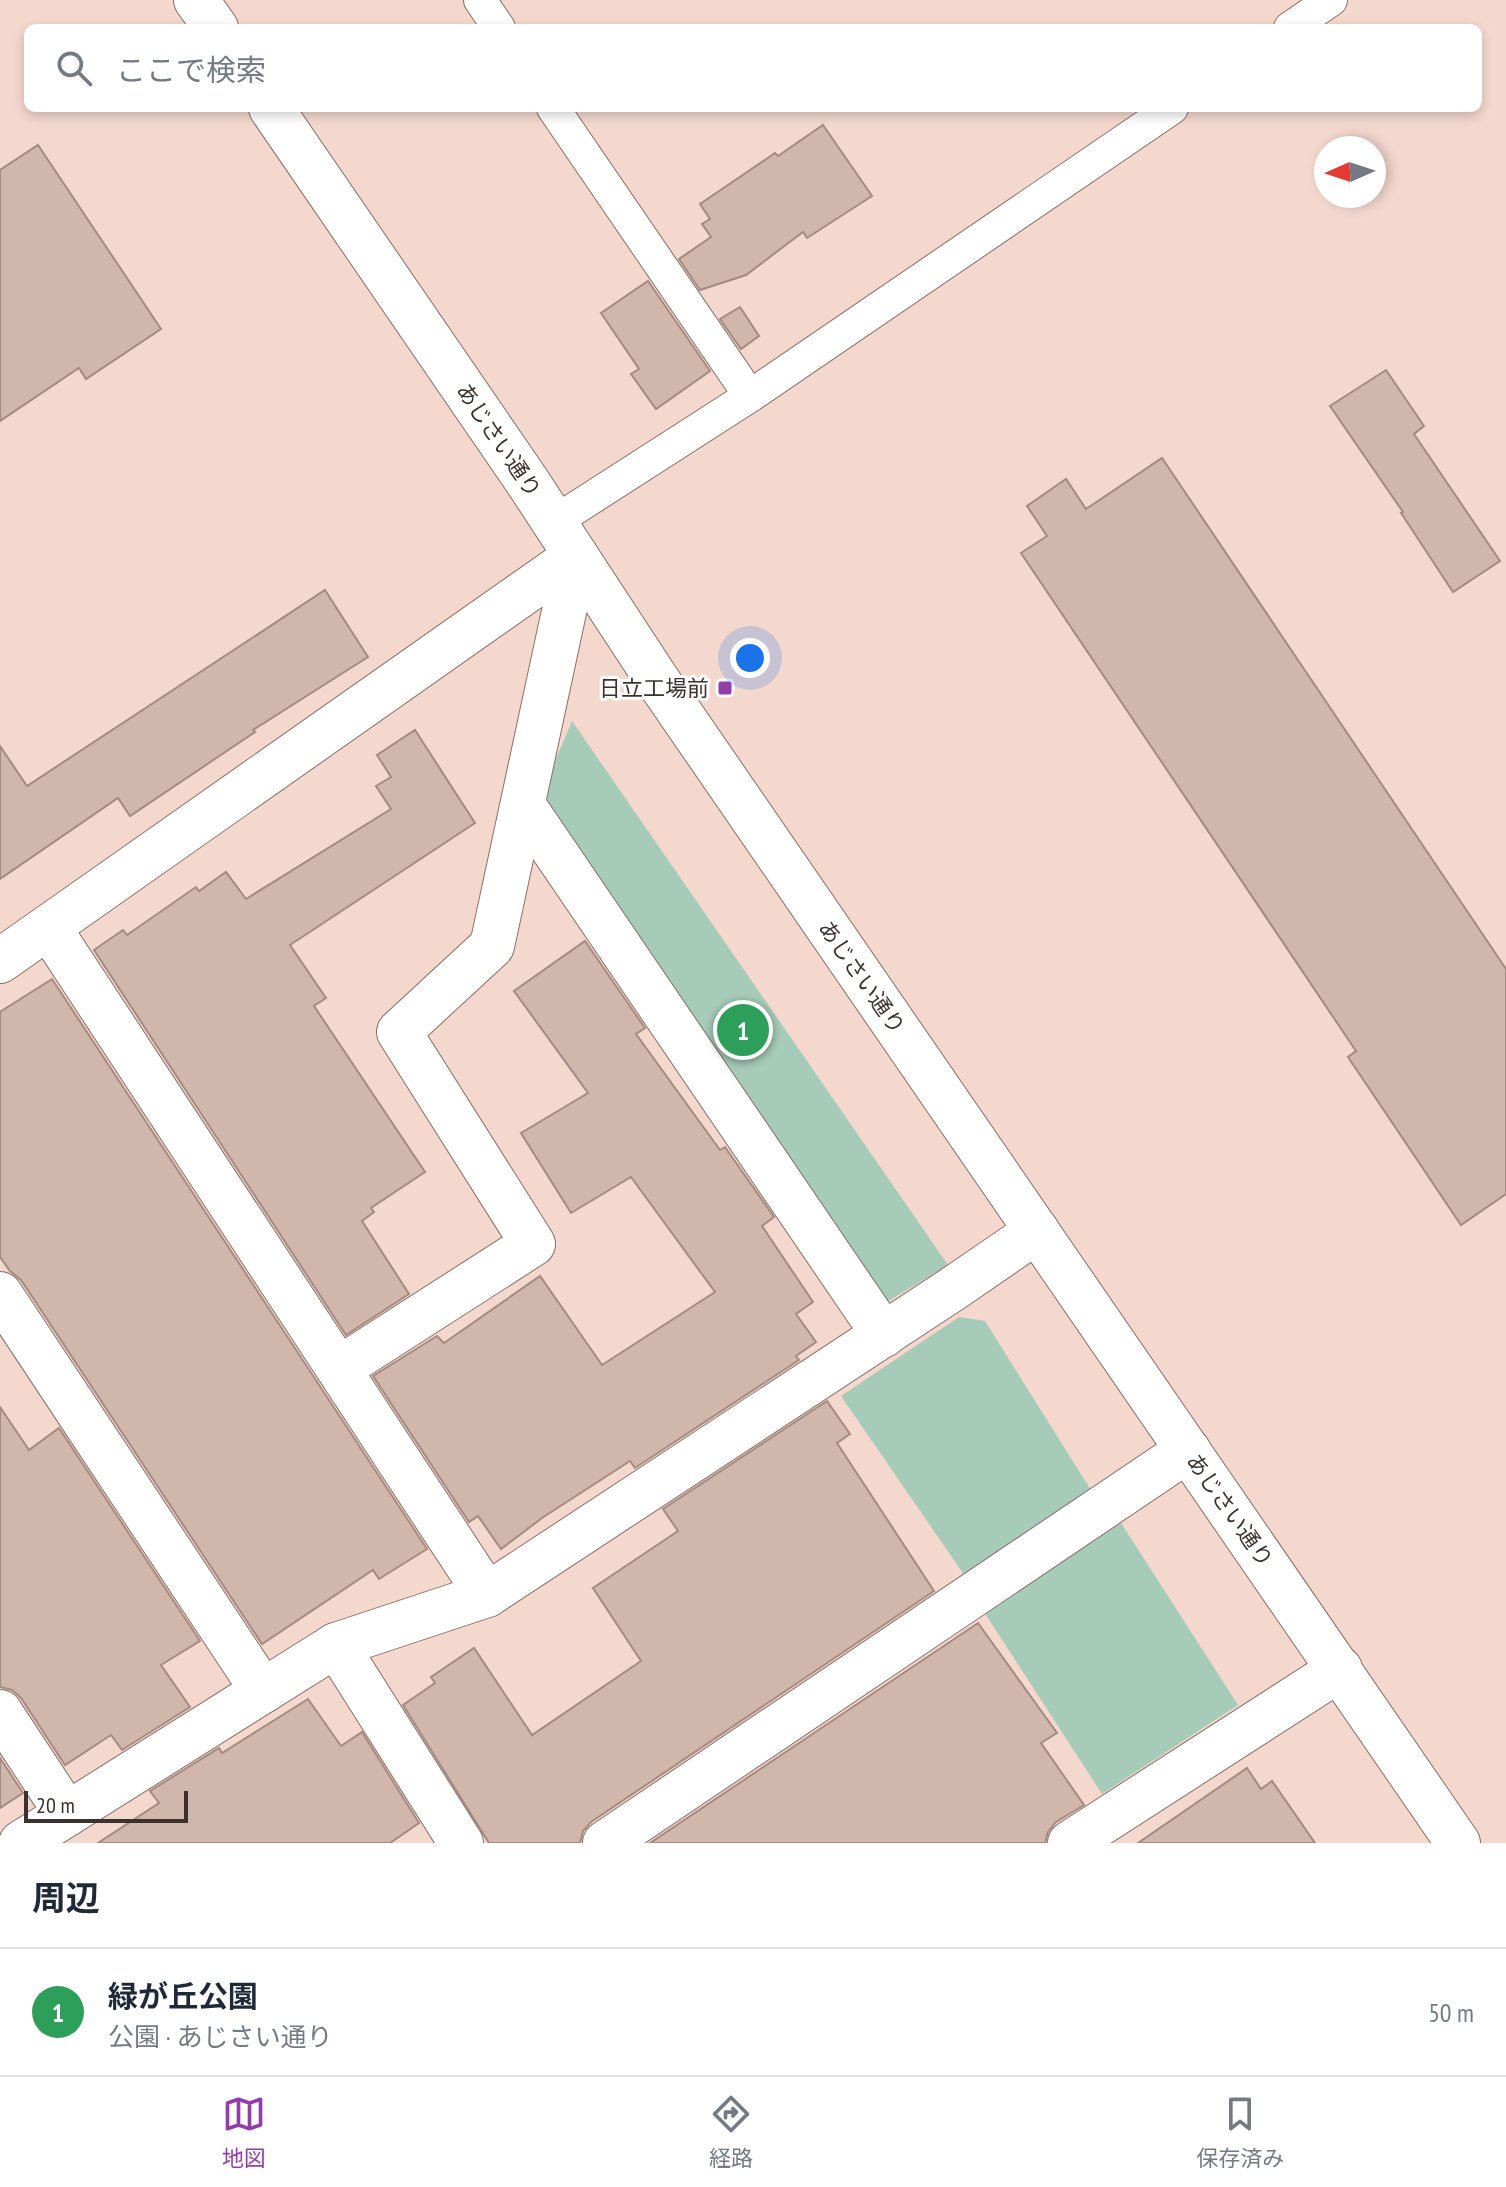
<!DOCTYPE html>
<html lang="ja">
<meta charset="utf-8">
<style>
body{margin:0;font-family:"PT Sans Narrow","Noto Sans JP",sans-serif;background:#f6f6f7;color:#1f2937}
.compass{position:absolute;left:1314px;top:136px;width:72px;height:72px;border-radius:50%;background:#fff;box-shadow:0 4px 12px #0003;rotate:267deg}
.scale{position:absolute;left:24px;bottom:20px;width:164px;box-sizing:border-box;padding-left:8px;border:4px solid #3b312d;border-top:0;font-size:22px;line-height:28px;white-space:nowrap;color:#3b312d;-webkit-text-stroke:6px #fff;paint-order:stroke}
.you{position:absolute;left:750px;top:658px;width:28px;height:28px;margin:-20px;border:6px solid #fff;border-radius:50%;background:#1a73e8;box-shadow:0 0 0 12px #1a73e833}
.badge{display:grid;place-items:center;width:52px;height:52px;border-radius:50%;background:#933dab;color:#fff;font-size:26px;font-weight:700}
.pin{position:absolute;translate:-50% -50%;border:4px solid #fff;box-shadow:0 2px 8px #0006}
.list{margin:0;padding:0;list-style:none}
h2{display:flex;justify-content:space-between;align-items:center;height:104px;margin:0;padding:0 32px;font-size:34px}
h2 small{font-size:26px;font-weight:400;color:#747a83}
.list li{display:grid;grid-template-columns:52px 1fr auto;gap:24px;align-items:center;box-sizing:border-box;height:128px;padding:0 32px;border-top:2px solid #e0e1e3}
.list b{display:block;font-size:30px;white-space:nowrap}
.list p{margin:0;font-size:26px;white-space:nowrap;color:#747a83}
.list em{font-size:26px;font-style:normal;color:#747a83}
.icon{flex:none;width:44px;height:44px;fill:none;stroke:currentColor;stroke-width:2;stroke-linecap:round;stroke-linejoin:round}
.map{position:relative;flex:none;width:1506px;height:1843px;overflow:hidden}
.search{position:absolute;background:#fff;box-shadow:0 4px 12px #0003;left:24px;right:24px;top:24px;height:88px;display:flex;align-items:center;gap:20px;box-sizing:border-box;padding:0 28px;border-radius:12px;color:#747a83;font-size:30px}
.sheet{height:232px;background:#fff}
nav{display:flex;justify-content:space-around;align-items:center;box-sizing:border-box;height:112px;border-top:2px solid #e0e1e3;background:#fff;font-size:22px;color:#747a83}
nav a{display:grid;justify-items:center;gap:4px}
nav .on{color:#933dab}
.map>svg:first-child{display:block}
.green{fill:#a6cbb8}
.building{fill:#d1b6ac;stroke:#a48b81;stroke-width:2}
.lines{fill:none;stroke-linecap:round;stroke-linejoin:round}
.service-casing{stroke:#876e65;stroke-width:34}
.minor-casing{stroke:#876e65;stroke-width:46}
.tertiary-casing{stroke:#876e65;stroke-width:46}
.service{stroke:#fff;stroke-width:32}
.minor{stroke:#fff;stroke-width:44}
.tertiary{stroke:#fff;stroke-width:44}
.poi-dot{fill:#933dab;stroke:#fff;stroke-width:3}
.labels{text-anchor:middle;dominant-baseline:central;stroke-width:6;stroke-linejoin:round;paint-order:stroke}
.street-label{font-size:22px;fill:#3b312d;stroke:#fff}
.poi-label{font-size:22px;fill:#3b312d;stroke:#fff;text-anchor:end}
</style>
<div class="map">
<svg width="1506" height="1843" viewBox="0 0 1506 1843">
<rect width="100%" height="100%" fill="#f4d8ce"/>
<!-- green -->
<g class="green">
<path d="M 572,721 L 948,1265 L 887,1302 L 541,794 Z"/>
<path d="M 959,1317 L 985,1321 L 1094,1495 L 969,1582 L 841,1396 Z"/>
<path d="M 1121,1523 L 1238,1705 L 1102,1794 L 984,1612 Z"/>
</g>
<!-- building -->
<g class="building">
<path d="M 823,125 L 872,196 L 807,238 L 803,232 L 746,275 L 700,290 L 679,259 L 711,237 L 702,224 L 710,219 L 700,204 L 775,153 L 778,156 Z"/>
<path d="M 38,145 L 161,329 L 86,379 L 79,368 L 0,421 L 0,170 Z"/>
<path d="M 648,281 L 710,371 L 656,409 L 631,374 L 639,369 L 601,313 Z"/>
<path d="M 740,307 L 759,336 L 741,349 L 720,319 Z"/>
<path d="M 1386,370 L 1424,426 L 1414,434 L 1500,561 L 1453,592 L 1401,513 L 1403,512 L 1330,406 Z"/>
<path d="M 1162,458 L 1506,969 L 1506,1194 L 1461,1225 L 1348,1057 L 1356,1051 L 1021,553 L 1047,536 L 1027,506 L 1066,479 L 1086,509 Z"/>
<path d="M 325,590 L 368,657 L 253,730 L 255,732 L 130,816 L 118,798 L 0,879 L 0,746 L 27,786 Z"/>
<path d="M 415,730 L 475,823 L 290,945 L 326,998 L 314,1006 L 425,1172 L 371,1208 L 374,1212 L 362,1221 L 409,1294 L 346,1335 L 94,950 L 123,930 L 127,935 L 196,887 L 199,891 L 226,872 L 246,899 L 391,809 L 376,786 L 391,777 L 377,755 Z"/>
<path d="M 585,941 L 645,1028 L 636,1034 L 720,1150 L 725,1147 L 774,1217 L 762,1226 L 813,1302 L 796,1314 L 816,1342 L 796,1356 L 799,1360 L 635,1468 L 630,1461 L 542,1518 L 501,1549 L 478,1516 L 469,1522 L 373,1376 L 437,1336 L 444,1343 L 540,1276 L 602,1365 L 715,1292 L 631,1177 L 571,1213 L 521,1133 L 588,1093 L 514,991 Z"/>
<path d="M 52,979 L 427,1549 L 379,1579 L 373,1570 L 262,1644 L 21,1280 L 10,1271 L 0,1257 L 0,1012 Z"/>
<path d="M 827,1401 L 850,1434 L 837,1443 L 934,1591 L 591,1822 L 583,1831 L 580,1843 L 489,1843 L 403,1705 L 435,1683 L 431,1677 L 474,1648 L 532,1735 L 641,1661 L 593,1588 L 678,1531 L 663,1509 Z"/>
<path d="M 0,1407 L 29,1450 L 59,1428 L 200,1641 L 161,1665 L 190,1707 L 122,1750 L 111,1735 L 65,1765 L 21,1698 L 12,1690 L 0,1687 Z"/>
<path d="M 978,1623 L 1057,1733 L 1041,1743 L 1084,1805 L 1056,1822 L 1048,1832 L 1045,1843 L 650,1843 Z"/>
<path d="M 308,1699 L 341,1746 L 362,1732 L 419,1823 L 390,1843 L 98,1843 L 159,1803 L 150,1791 L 219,1748 L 222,1753 Z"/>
<path d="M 0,1758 L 23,1793 L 0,1808 Z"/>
<path d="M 1247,1768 L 1261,1789 L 1272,1781 L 1315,1843 L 1138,1843 Z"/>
</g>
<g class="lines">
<!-- service casing -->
<g class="service-casing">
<g id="service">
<path d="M 480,0 L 499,28"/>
<path d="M 1290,28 L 1331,0"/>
<path d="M 553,108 L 750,396"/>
<path d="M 554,522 L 750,396 L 1172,108"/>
</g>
</g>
<!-- minor casing -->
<g class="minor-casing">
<g id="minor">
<path d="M 523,805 L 884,1335"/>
<path d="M 49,928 L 487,1595"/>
<path d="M 0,961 L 576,556"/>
<path d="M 0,1294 L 263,1691"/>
<path d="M 340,1368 L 533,1244 L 399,1032 L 492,946 L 576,556"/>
<path d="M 336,1645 L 461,1843"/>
<path d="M 0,1712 L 67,1814"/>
<path d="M 21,1843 L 336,1645 L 487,1595 L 954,1288 L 1037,1231"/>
<path d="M 605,1843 L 1188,1450"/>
<path d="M 1070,1843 L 1340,1669"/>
</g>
</g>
<!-- tertiary casing -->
<g class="tertiary-casing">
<g id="tertiary">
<path d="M 196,0 L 216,28"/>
<path d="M 271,108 L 527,481 L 658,681 L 1458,1843"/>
</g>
</g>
<!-- service -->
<use href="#service" class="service"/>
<!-- minor -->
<use href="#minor" class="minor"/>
<!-- tertiary -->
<use href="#tertiary" class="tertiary"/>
</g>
<!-- markers -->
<rect class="poi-dot" x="717" y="680" width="16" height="16" rx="4"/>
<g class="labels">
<!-- street labels -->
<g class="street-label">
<text transform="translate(499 440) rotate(56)">あじさい通り</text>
<text transform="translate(862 977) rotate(55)">あじさい通り</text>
<text transform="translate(1230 1510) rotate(55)">あじさい通り</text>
</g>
<!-- poi labels -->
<g class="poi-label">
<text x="709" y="688">日立工場前</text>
</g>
</g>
</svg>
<svg class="compass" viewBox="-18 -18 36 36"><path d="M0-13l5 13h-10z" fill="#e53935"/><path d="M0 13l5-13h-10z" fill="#747a83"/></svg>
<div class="scale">20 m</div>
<div class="you"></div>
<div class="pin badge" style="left:743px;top:1030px;background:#2e9e5b">1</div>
<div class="search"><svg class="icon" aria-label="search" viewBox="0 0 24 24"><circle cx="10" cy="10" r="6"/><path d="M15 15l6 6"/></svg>ここで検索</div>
</div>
<section class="sheet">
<h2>周辺<small></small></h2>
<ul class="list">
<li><span class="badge" style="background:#2e9e5b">1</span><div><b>緑が丘公園</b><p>公園 · あじさい通り</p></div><em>50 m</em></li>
</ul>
</section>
<nav>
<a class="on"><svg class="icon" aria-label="map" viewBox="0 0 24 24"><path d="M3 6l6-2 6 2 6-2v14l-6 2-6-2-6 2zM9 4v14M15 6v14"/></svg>地図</a>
<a><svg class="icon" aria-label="directions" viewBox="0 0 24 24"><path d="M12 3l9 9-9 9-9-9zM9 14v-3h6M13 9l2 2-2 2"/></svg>経路</a>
<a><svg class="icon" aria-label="saved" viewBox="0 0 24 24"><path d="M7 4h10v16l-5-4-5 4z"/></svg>保存済み</a>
</nav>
